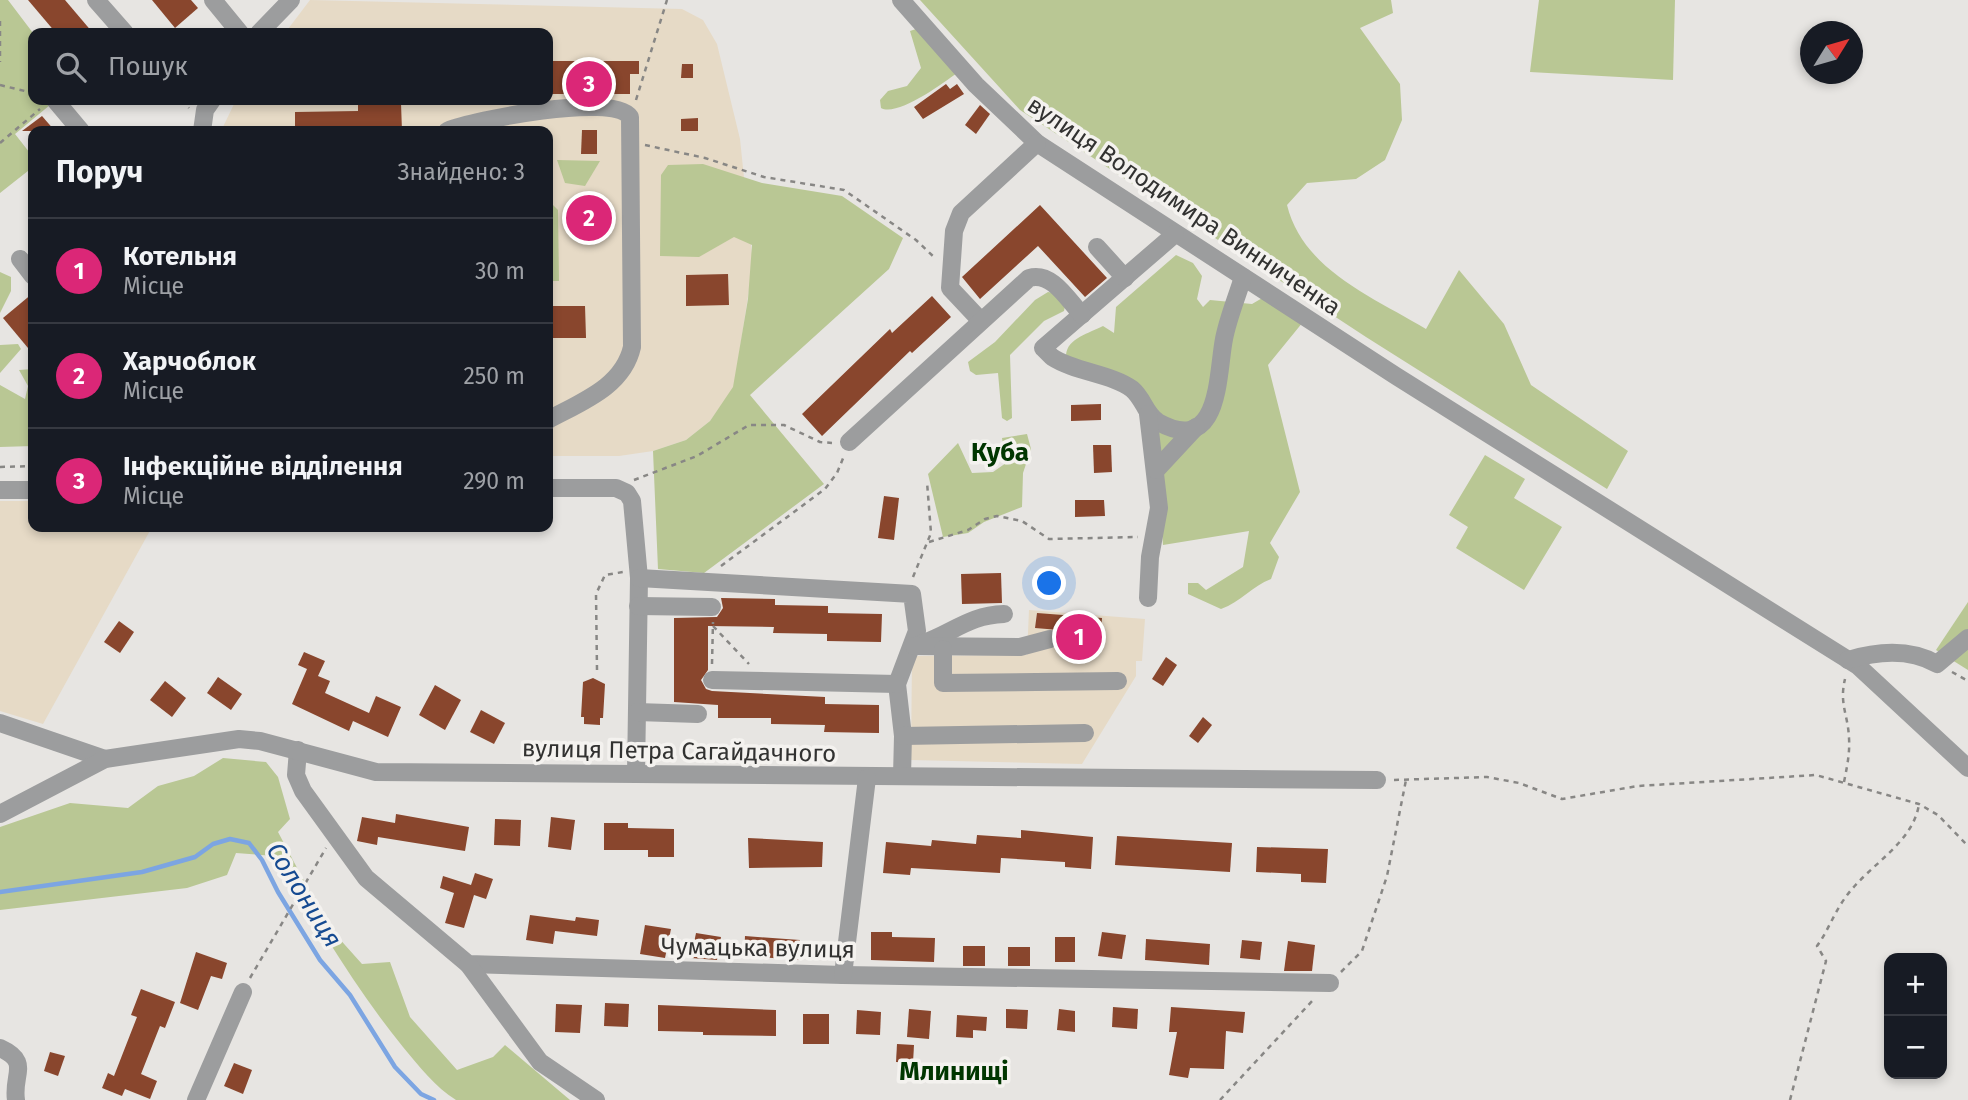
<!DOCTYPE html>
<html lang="uk">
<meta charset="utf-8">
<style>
body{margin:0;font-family:"Fira Sans",sans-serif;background:#242831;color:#f1f3f6}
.controls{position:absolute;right:21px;bottom:21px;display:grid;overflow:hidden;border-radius:14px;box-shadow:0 4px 10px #0003}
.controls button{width:63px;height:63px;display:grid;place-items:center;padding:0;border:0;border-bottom:2px solid #363941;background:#171b24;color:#f1f3f6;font:35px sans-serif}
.compass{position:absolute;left:1800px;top:21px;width:63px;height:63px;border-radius:50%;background:#171b24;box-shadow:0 4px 10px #0003;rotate:53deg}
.you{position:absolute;left:1050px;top:584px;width:24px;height:24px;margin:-18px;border:5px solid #fff;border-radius:50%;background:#1a73e8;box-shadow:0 0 0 10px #1a73e833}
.badge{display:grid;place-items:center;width:46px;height:46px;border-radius:50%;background:#db2777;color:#fff;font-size:23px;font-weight:700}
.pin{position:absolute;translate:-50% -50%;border:4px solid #fff;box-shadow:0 2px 7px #0006}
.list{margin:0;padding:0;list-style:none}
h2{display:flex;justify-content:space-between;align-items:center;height:91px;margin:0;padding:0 28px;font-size:30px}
h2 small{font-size:23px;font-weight:400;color:#9ea1a6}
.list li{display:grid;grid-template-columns:46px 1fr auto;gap:21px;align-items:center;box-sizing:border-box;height:105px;padding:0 28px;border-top:2px solid #363941}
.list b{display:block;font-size:26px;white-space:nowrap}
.list p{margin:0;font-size:23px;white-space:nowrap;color:#9ea1a6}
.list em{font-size:23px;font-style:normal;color:#9ea1a6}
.icon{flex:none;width:38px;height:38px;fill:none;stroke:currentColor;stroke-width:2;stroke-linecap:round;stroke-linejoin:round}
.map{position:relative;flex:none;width:1968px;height:1100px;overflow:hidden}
.search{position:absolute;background:#171b24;box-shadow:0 4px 10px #0003;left:28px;top:28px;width:525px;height:77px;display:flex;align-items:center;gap:18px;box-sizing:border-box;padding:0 24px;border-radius:14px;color:#9ea1a6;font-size:26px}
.panel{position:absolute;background:#171b24;box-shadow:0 4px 10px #0003;left:28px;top:126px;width:525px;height:406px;border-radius:14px}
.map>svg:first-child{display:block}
.industrial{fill:#e6dac6}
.green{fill:#b9c794}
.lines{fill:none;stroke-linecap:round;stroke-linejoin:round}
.stream{stroke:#7ca5e2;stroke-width:4.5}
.building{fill:#89462d}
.path{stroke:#888785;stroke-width:2.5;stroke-dasharray:5 5;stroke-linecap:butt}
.minor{stroke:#9c9d9e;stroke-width:18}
.labels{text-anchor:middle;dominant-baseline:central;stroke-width:7;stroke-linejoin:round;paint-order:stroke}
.street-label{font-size:24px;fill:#323231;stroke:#f4f2ef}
.neighbourhood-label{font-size:26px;font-weight:bold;fill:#003600;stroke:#f4f2ef}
.water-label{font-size:26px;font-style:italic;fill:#154a91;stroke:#f4f2ef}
</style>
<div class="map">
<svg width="1968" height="1100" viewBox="0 0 1968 1100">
<rect width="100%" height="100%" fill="#e7e5e2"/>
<!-- industrial -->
<g class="industrial">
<path d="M 310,0 L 682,9 L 703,20 L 717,44 L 740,139 L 753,264 L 734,387 L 710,421 L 686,440 L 653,451 L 619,456 L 548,456 L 548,131 L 221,131 L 236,100 L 548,100 L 548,33 L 285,33 Z"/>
<path d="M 0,501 L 33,501 L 33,527 L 152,527 L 43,724 L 0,711 Z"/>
<path d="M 1029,610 L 1145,619 L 1142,661 L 1136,661 L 1136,676 L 1082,764 L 911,760 L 912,656 L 1027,655 Z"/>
</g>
<!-- green -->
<g class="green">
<path d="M 0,0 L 8,0 L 33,33 L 33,100 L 56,100 L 15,134 L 33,157 L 33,167 L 0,193 Z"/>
<path d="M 920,0 L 1391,0 L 1393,13 L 1360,28 L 1400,84 L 1402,120 L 1385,160 L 1356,179 L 1307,183 L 1287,205 C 1303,270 1373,297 1426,329 L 1459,270 L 1504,324 L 1531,385 L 1628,451 L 1607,489 L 1366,337 L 1020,110 Z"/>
<path d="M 1539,0 L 1675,0 L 1673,80 L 1530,72 Z"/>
<path d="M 919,28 L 957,73 C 942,84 897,117 881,108 L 880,100 L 888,91 L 907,86 L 921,68 L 910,31 Z"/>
<path d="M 557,160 L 600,161 L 585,186 L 565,183 Z"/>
<path d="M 703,164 L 762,183 L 842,196 L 903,238 L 889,269 L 750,395 L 824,484 L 704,573 L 658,569 L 653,451 L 686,440 L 710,421 L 733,387 L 748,299 L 752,245 L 734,237 L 699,257 L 660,256 L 661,175 L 668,165 Z"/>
<path d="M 548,200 L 558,210 L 559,281 L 548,281 Z"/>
<path d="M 1176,255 L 1193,263 L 1202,276 L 1197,299 L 1203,307 L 1210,300 L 1252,304 L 1264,297 L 1303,322 L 1268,365 L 1300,492 L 1270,543 L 1279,557 L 1271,579 C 1252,586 1241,602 1221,609 L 1188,594 L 1188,583 L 1198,583 L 1206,590 L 1243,567 L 1249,531 L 1163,545 L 1152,405 L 1066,355 C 1067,338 1090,333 1103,326 L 1114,333 L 1116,307 Z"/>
<path d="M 0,272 L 11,277 L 11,291 L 0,313 Z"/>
<path d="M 1048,292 L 1054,293 L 1065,306 L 1064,311 L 1044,321 L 1010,355 L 1012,418 L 1007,421 L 1002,418 L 998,373 L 976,375 L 970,371 L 968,362 L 995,342 L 1035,300 Z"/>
<path d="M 18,344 L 21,349 L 0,373 L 0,345 Z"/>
<path d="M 33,369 L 33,446 L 0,447 L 0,385 L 25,399 L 28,386 L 19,370 Z"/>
<path d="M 1027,434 L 1031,449 L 1023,473 L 1022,507 L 984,522 L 968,533 L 943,537 L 928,474 L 958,443 L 972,473 L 993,472 L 1006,463 L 1002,438 Z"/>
<path d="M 1485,455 L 1525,479 L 1514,498 L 1562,527 L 1524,590 L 1456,548 L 1468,527 L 1449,515 Z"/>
<path d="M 1968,602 L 1968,670 L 1936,650 Z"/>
<path d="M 223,758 L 266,762 L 278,777 L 290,819 L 278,832 L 328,926 L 362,964 L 390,962 L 410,1017 L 457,1070 L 493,1057 L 505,1045 L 570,1100 L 456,1100 C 435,1087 419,1066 403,1047 C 354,987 317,921 275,856 L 236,853 L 227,875 L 187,888 L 0,910 L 0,827 L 70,803 L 128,808 L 158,786 L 194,776 Z"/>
</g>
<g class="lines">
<!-- stream -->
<path class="stream" d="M 0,892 L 142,872 L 195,857 L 213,844 L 230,839 L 249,843 L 262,860 L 278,892 L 320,960 L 350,995 L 395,1067 L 421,1094 L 434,1100"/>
</g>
<!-- building -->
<g class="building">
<path d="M 28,0 L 65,0 L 93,33 L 56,33 Z"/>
<path d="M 152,0 L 191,0 L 198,8 L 175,28 Z"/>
<path d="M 548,61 L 639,61 L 639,74 L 630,74 L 630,94 L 548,94 Z"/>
<path d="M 682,64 L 693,64 L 693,78 L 681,78 Z"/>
<path d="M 946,84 L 950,89 L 957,84 L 964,94 L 923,119 L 914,107 Z"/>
<path d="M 358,100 L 401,103 L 402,131 L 295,131 L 295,112 L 358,111 Z"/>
<path d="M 980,105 L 990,114 L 976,134 L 965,125 Z"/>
<path d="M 42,116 L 55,131 L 22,131 Z"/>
<path d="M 698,118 L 698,131 L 681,131 L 681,119 Z"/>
<path d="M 582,130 L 597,130 L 597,154 L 581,154 Z"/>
<path d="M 576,200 L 601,200 L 602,235 L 577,236 Z"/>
<path d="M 1040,205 L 1107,278 L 1085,297 L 1038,246 L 980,299 L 962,277 Z"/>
<path d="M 728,274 L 729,305 L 686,306 L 686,275 Z"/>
<path d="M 33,293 L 33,354 L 3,318 Z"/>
<path d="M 932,296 L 951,317 L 912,353 L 910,351 L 822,436 L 802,414 L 890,329 L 892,333 Z"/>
<path d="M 548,306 L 585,306 L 586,338 L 548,338 Z"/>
<path d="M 1101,404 L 1101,420 L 1071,421 L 1071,405 Z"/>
<path d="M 1093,445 L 1111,445 L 1112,472 L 1094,473 Z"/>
<path d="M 884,496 L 899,498 L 894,540 L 878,538 Z"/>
<path d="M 1075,500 L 1104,500 L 1105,516 L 1075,517 Z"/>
<path d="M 1001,573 L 1002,603 L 962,604 L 961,574 Z"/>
<path d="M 721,598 L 775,599 L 775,605 L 828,606 L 828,613 L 882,614 L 881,642 L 827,641 L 827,634 L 773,633 L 774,627 L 708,626 L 708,670 L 701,680 L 706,689 L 712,691 L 825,697 L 825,704 L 879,705 L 879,733 L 824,732 L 825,725 L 771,724 L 771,718 L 718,718 L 718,705 L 674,702 L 674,618 L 717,617 L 723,608 Z"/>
<path d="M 1037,613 L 1102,618 L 1100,646 L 1060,644 L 1059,630 L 1035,628 Z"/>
<path d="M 119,621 L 134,632 L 120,653 L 104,642 Z"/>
<path d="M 304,652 L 325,661 L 318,676 L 330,681 L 325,693 L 369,713 L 376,696 L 401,707 L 388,737 L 353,721 L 349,731 L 292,704 L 307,669 L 298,665 Z"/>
<path d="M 1166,657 L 1177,665 L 1163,686 L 1152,679 Z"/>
<path d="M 218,677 L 242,694 L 231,710 L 207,693 Z"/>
<path d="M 593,678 L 605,684 L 603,718 L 600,718 L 600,725 L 584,724 L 584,717 L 581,717 L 583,682 Z"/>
<path d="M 165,681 L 186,698 L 172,717 L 150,700 Z"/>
<path d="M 435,685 L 461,700 L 445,730 L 419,715 Z"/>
<path d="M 481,710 L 505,723 L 494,744 L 470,732 Z"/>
<path d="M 1203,717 L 1212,725 L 1198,743 L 1189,736 Z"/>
<path d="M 396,814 L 469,827 L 465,851 L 378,837 L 377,845 L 357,841 L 362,817 L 395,823 Z"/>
<path d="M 551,817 L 575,820 L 571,850 L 548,847 Z"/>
<path d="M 495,819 L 521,820 L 520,846 L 494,845 Z"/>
<path d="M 604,823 L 628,823 L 628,828 L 674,829 L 674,857 L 648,857 L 648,850 L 604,850 Z"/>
<path d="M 1021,830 L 1093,837 L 1091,869 L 1065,867 L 1065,862 L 1001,858 L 1000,873 L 911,868 L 910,875 L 883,873 L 886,842 L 931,846 L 932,840 L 976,844 L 977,835 L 1021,838 Z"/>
<path d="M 1117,836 L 1232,843 L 1230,872 L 1115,865 Z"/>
<path d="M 748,838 L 823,842 L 822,867 L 749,868 Z"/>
<path d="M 1257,847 L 1328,849 L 1326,883 L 1301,882 L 1301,874 L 1256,872 Z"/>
<path d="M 475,873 L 493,879 L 486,899 L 474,895 L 464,928 L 445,923 L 454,893 L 440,888 L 443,876 L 471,885 Z"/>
<path d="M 530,915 L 575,921 L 576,917 L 599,920 L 597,936 L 555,931 L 553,944 L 526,940 Z"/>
<path d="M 645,925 L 671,929 L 665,958 L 640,954 Z"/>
<path d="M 871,932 L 892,932 L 892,937 L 935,938 L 934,962 L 871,960 Z"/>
<path d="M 1102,932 L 1126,935 L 1122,959 L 1098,956 Z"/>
<path d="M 696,933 L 721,937 L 717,960 L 691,958 Z"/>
<path d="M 745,936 L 800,940 L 800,960 L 744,956 Z"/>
<rect x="1055" y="937" width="20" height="25"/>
<path d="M 1146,939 L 1210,944 L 1209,965 L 1145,960 Z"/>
<path d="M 1242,940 L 1262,942 L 1260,960 L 1240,958 Z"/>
<path d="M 1288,941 L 1315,945 L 1312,971 L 1284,971 Z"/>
<rect x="963" y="946" width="22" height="20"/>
<rect x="1008" y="947" width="22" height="19"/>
<path d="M 196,952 L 227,963 L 222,979 L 211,976 L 198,1010 L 180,1003 Z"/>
<path d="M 141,989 L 175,1002 L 165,1028 L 160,1026 L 141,1074 L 157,1081 L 150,1099 L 125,1089 L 122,1096 L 102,1088 L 108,1073 L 114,1076 L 137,1017 L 131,1015 Z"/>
<path d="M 605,1003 L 629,1004 L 628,1027 L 604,1026 Z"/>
<path d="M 556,1004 L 582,1005 L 580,1033 L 555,1032 Z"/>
<path d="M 658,1005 L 776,1010 L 776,1036 L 703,1035 L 703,1032 L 658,1031 Z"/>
<path d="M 1113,1007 L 1138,1009 L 1137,1029 L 1112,1027 Z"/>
<path d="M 1171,1007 L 1245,1012 L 1243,1033 L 1226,1031 L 1224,1069 L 1190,1068 L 1188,1078 L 1169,1075 L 1177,1032 L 1169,1032 Z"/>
<path d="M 909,1009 L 931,1011 L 929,1039 L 907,1037 Z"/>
<path d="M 1006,1009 L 1028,1010 L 1027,1029 L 1006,1028 Z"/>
<path d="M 1059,1009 L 1075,1011 L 1075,1032 L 1057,1030 Z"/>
<path d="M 857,1010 L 881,1012 L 880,1035 L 856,1034 Z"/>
<rect x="803" y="1014" width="26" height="30"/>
<path d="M 957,1015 L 987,1017 L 986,1031 L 973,1030 L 973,1038 L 956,1037 Z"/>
<path d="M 897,1044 L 914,1045 L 913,1063 L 896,1062 Z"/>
<path d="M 50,1052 L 65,1056 L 58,1076 L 44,1071 Z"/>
<path d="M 234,1063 L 252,1070 L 243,1094 L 224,1086 Z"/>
</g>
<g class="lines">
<!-- path -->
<g class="path">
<path d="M 0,21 L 0,62"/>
<path d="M 0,85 L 33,93"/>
<path d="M 182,100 L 189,108"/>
<path d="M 636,100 L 667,0"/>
<path d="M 0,143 L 40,109"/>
<path d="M 645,145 L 705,158 L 764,177 L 844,190 L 916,240 L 935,258"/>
<path d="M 0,467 L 33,466"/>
<path d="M 634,480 L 697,456 L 749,425 L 784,425 L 820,442 L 832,443"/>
<path d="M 929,542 L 968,530 L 985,519 L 997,516 L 1022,521 L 1049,539 L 1138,537"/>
<path d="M 721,566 L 825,489 L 837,473 L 844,456"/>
<path d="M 913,577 L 931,533 L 927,482"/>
<path d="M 713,626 L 749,664"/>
<path d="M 712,664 L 713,622"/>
<path d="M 597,670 L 596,594 L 605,575 L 623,572"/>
<path d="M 1952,672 L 1968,681"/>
<path d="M 1394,780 L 1487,777 L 1519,783 L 1562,799 L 1638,786 L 1816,775 L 1919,804 L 1938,815 L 1968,846"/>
<path d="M 1844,782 C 1847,767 1850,753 1849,738 C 1848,714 1839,704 1845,679"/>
<path d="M 1341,972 L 1362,951 L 1387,876 L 1406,780"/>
<path d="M 250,978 L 326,848"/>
<path d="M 1220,1100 L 1314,999"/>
<path d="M 1790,1100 L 1826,961 L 1817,946 C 1828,931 1834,913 1845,898 C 1868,865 1913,844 1919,804"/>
</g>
<!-- minor -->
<g class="minor">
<path d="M 96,0 L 125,33"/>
<path d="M 213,0 L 240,33"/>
<path d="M 901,0 L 976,85 L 1037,143 L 1396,376 L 1858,666 L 1968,768"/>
<path d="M 259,33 L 291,0"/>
<path d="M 55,100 L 81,131"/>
<path d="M 202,131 L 205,110 L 212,100"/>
<path d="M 447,131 C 474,120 613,92 630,117 L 632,347 C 623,387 581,402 548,420"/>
<path d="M 1175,234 L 1043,348 L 1052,357 C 1075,372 1112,374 1132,389 C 1144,399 1145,414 1158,422 C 1221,457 1217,374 1224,339 C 1228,318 1237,297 1243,277"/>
<path d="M 1097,247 L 1125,278"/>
<path d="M 20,259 L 33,276"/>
<path d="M 981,321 L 950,288 L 954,231 L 961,213 L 1037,143"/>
<path d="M 1148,414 L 1159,508 L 1150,557 L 1148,598"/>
<path d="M 849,442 L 1029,278 C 1052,271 1068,300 1082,315"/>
<path d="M 1156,470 L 1196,427"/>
<path d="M 548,488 L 616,488 L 627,493 L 632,501 L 639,578 L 636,774"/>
<path d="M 0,490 L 33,490"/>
<path d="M 639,578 L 912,594 L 917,631 L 897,684 L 903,736 L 902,776"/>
<path d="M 638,606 L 712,607"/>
<path d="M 921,644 C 953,633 969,615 1004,614"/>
<path d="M 914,646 L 1020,647 L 1050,639"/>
<path d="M 943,649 L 943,683 L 1118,681"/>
<path d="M 1848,660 C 1878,651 1909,648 1937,664 L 1968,638"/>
<path d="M 712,680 L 897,684"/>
<path d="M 637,712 L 698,714"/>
<path d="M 0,723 L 105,759"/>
<path d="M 903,736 L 1085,733"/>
<path d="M 298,750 L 296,775 L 303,791 L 366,878 L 468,964 L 843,975 L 1330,983"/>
<path d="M 0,814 L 105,759 L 239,739 L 260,741 L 376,772 L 1377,780"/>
<path d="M 468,964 L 540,1062 L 596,1100"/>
<path d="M 843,975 L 867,778"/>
<path d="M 0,1048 C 31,1062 12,1074 16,1100"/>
<path d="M 196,1100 L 243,992"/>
</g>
</g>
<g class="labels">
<!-- street labels -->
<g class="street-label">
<text transform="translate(1184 206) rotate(34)">вулиця Володимира Винниченка</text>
<text transform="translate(679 751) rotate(1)">вулиця Петра Сагайдачного</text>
<text transform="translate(758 948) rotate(1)">Чумацька вулиця</text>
</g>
<!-- neighbourhood labels -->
<g class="neighbourhood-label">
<text x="1000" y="452">Куба</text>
<text x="954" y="1071">Млинищі</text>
</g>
<!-- water labels -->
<g class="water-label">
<text transform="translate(304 895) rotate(58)">Солониця</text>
</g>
</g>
</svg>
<div class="controls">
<button>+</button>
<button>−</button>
</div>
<svg class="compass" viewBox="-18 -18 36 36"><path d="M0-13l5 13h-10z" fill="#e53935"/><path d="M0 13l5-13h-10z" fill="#9ea1a6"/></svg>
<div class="you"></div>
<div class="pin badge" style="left:1079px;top:637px">1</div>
<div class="pin badge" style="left:589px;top:218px">2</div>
<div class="pin badge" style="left:589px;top:84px">3</div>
<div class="search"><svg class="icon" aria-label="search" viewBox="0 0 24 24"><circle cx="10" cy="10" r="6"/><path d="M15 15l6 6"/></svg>Пошук</div>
<section class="panel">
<h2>Поруч<small>Знайдено: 3</small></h2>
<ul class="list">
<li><span class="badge">1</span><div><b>Котельня</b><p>Місце</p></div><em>30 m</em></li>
<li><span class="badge">2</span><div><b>Харчоблок</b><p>Місце</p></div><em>250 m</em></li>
<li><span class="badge">3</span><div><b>Інфекційне відділення</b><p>Місце</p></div><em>290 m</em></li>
</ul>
</section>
</div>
